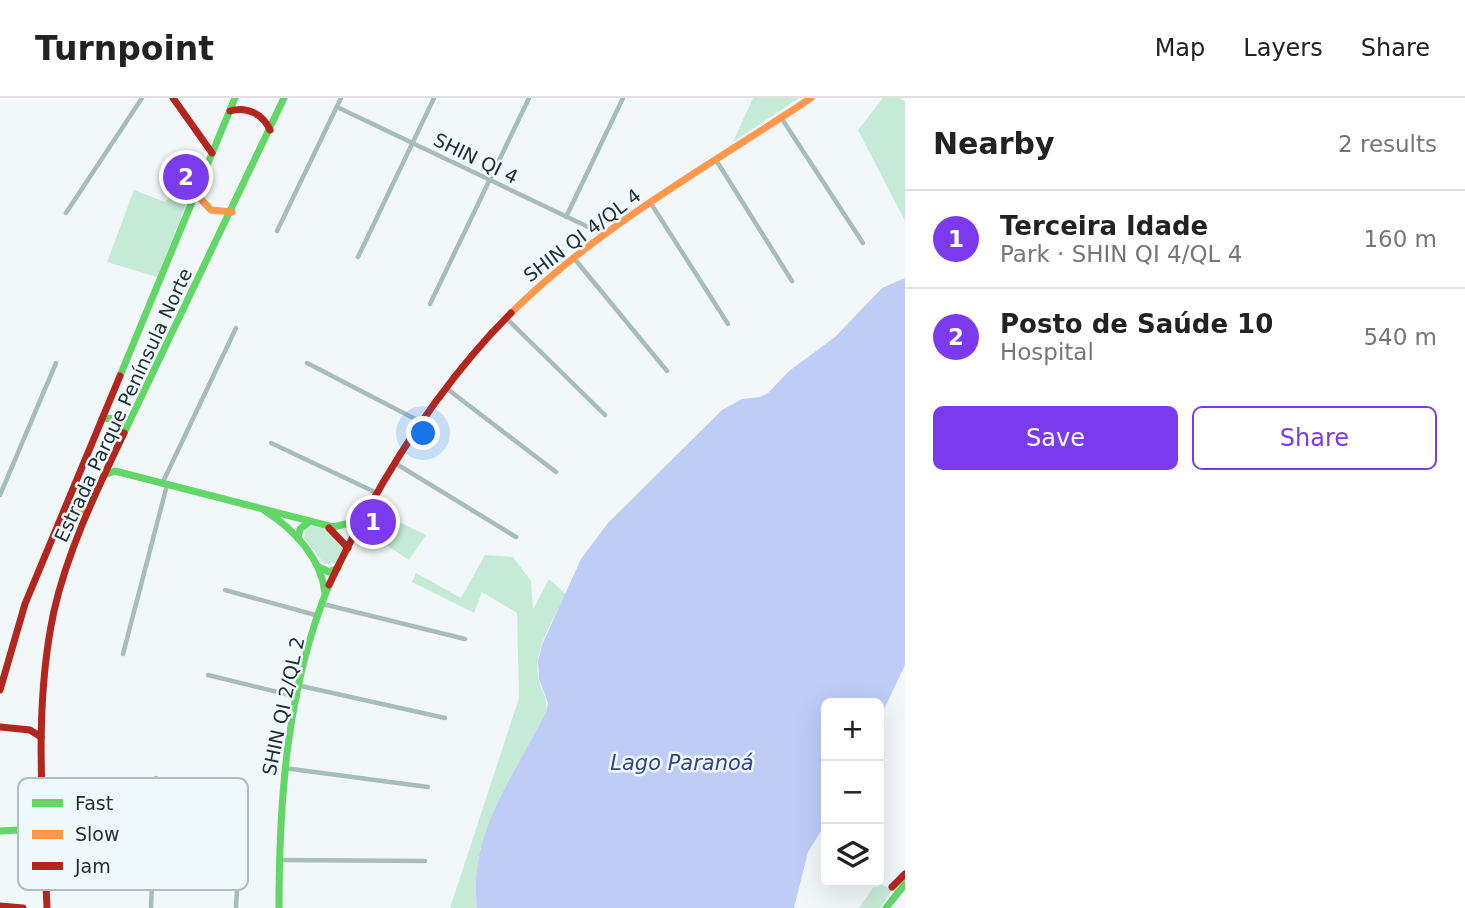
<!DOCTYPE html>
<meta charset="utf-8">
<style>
body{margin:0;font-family:"DejaVu Sans",sans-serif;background:#f6f6f6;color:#222}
.controls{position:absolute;right:21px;bottom:21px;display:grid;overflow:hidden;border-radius:10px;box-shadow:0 7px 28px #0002}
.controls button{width:63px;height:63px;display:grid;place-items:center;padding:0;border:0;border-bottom:2px solid #e0e0e0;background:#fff;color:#222;font:35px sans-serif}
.you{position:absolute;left:424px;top:336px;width:24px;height:24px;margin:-18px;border:5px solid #fff;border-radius:50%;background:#1a73e8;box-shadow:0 0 0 10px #1a73e833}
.badge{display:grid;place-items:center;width:46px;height:46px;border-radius:50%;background:#7c3aed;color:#fff;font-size:23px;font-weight:700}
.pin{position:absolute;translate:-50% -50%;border:4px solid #fff;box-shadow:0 2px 7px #0006}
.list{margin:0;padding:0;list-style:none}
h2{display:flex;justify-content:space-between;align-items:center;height:91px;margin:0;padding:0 28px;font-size:30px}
h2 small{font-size:23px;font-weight:400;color:#767676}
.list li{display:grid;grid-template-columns:46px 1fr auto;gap:21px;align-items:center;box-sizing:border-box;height:98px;padding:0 28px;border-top:2px solid #e0e0e0}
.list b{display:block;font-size:26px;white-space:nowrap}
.list p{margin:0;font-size:23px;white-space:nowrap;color:#767676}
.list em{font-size:23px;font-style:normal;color:#767676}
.actions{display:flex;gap:14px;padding:21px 28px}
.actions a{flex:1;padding:16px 0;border:2px solid #7c3aed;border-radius:10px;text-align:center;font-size:24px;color:#7c3aed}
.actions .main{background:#7c3aed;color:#fff}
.icon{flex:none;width:38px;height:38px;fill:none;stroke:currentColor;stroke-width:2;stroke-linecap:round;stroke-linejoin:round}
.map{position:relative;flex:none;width:905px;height:810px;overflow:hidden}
header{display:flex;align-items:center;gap:42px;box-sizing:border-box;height:98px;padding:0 35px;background:#fff;border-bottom:2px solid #e0e0e0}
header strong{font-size:33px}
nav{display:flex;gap:38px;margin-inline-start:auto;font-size:24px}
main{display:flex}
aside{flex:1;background:#fff}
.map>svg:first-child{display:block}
.green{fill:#c5ebd7}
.water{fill:#beccf6}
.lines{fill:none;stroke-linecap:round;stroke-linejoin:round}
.street{stroke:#a8bcb9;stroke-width:4.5}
.fast{stroke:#63d668;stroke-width:7}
.slow{stroke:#ff974d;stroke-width:7}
.jam{stroke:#b3261e;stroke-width:7}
.labels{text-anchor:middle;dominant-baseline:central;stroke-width:5;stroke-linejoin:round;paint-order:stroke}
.street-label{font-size:19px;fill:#232e30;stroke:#effafd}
.water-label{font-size:21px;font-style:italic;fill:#354489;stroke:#effafd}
.key{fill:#effafd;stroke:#b2bdc0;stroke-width:2}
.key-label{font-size:19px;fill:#232e30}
</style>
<header>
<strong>Turnpoint</strong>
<nav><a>Map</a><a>Layers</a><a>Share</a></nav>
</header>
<main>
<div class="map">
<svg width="905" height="810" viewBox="0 0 905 810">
<rect width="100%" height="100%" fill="#f2f8fa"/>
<!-- green -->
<g class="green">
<path d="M 753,0 L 799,0 L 733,44 Z"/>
<path d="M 883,0 L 900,0 L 905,4 L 905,123 L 858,32 Z"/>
<path d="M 182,82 L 195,84 L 157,179 L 107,164 L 134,92 L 165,104 Z"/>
<path d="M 372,410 L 384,417 L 378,429 L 385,417 L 426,437 L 409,462 L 362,431 Z"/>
<path d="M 306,428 C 322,427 338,435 344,450 L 338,465 L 324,466 L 304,440 Z"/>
<path d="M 485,457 L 513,459 L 531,483 L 533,511 L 549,481 L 566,496 C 554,521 534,549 538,578 C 540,592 549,599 546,614 C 515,676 467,737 477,810 L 450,810 L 519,600 L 517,515 L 482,494 L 474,515 L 412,484 L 416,475 L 461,500 Z"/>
<path d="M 877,784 L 892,792 L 880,810 L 859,810 Z"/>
</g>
<!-- water -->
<path class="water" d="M 905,180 L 905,567 L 879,622 L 879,605 L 826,605 L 826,725 L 808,754 L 794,810 L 477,810 C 467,737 515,676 546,614 L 548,605 L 539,581 L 538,563 L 542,547 L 581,461 L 608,425 L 722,312 L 742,301 L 760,299 L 768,295 L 789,273 L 835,239 L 882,190 Z"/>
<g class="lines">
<!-- street -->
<g class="street">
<path d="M 337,9 L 603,136"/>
<path d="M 782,21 L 863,145"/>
<path d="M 716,62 L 792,183"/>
<path d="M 650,104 L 728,226"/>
<path d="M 66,115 L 142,0"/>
<path d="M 566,119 L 623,0"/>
<path d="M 277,133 L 341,0"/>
<path d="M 358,159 L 434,0"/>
<path d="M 573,159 L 667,273"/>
<path d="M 430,206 L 529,0"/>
<path d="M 506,220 L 605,317"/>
<path d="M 307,265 L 421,324"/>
<path d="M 446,290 L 556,374"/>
<path d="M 271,345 L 377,395"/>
<path d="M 395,365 L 516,439"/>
<path d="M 162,386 L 236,230"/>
<path d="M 0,397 L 56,265"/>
<path d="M 225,492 L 319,518"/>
<path d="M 323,506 L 465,541"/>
<path d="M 123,556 L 167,387"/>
<path d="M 208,577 L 298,599"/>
<path d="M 301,588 L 445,620"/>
<path d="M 284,670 L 428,689"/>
<path d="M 279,762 L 425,763"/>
<path d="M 151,810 L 156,680"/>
<path d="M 236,810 L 243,683"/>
</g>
<!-- fast -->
<g class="fast">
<path d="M 120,278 L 235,0"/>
<path d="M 102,321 L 116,320 L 124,334"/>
<path d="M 124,335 L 284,0"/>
<path d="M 104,377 L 115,373 L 333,429 L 350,425 L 368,409"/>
<path d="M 265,413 C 294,431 321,460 325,495"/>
<path d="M 298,440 L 300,431 L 309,424"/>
<path d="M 319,469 L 329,474 L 338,470"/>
<path d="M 0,733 L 37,731 L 43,726"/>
<path d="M 279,810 C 279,701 287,589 329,487"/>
<path d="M 886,810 L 905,786"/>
</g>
<!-- slow -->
<g class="slow">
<path d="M 196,96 L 211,112 L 232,114"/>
<path d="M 511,215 C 599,128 709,68 811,0"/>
<path d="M 68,406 L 73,415 L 87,414"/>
</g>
<!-- jam -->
<g class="jam">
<path d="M 173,0 L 212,55"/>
<path d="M 230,13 C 247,8 263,16 270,32"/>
<path d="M 329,430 L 348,450"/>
<path d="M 329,487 C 375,390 435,291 511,215"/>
<path d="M 0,592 L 25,506 L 120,278"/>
<path d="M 0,629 L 30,632 L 41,639"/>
<path d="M 892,789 L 905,776"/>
<path d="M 0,808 L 23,810"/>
<path d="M 47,810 C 43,711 33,611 54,513 C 68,451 97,392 124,335"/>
</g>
</g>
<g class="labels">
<!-- street labels -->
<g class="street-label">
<text transform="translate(476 60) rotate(26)">SHIN QI 4</text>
<text transform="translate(582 137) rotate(-37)">SHIN QI 4/QL 4</text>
<text transform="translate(123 307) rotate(-65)">Estrada Parque Península Norte</text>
<text transform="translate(283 608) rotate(-78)">SHIN QI 2/QL 2</text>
</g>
<!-- water labels -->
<g class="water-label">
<text x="682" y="665">Lago Paranoá</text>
</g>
</g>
<!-- legend -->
<rect x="18" y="680" width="230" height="112" rx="10" class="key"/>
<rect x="32" y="701" width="31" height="8" fill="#63d668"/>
<rect x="32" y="732" width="31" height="9" fill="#ff974d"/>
<rect x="32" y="764" width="31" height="8" fill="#b3261e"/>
<g class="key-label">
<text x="75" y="712">Fast</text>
<text x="75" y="743">Slow</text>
<text x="75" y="775">Jam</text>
</g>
</svg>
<div class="controls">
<button>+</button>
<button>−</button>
<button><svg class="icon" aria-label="layers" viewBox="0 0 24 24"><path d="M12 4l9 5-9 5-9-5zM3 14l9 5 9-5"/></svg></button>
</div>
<div class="you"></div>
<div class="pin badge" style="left:373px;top:424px">1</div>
<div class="pin badge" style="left:186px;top:79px">2</div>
</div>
<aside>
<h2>Nearby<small>2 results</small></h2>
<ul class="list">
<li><span class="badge">1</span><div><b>Terceira Idade</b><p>Park · SHIN QI 4/QL 4</p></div><em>160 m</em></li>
<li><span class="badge">2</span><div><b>Posto de Saúde 10</b><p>Hospital</p></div><em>540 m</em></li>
</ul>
<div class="actions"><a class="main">Save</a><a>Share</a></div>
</aside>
</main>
